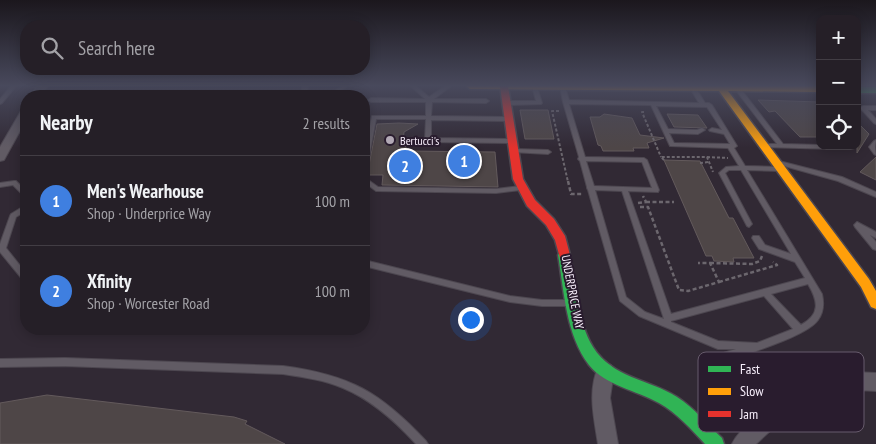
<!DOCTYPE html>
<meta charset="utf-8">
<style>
body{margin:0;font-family:"PT Sans Narrow",sans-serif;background:#312c33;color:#f1f3f6}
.controls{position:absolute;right:15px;top:15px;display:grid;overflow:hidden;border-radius:10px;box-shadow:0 2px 12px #0003}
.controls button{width:45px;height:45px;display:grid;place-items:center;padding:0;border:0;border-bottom:1px solid #423d44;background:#251f27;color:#f1f3f6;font:25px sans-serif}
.you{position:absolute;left:470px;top:319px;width:18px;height:18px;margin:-12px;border:4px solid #fff;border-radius:50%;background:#1a73e8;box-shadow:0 0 0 8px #1a73e833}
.badge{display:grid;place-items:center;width:32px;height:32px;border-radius:50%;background:#b2a9b5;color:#fff;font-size:16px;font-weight:700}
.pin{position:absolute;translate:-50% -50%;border:2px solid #fff;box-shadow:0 1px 5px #0006}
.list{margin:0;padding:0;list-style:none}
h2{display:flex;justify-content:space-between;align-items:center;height:65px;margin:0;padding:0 20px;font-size:21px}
h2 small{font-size:16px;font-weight:400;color:#a3a2a7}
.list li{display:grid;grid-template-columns:32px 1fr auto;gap:15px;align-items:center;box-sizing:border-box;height:90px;padding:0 20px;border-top:1px solid #423d44}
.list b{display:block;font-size:19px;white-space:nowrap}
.list p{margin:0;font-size:16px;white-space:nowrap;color:#a3a2a7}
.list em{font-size:16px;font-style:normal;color:#a3a2a7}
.icon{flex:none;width:28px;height:28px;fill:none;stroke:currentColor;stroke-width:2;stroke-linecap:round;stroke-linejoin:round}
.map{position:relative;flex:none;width:876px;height:444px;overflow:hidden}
.search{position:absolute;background:#251f27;box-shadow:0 2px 12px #0003;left:20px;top:20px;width:350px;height:55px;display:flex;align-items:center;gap:12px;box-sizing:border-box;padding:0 18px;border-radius:20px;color:#a3a2a7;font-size:19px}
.panel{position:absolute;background:#251f27;box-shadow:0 2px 12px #0003;left:20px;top:90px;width:350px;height:245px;border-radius:20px}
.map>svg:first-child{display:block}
.building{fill:#4e4647;stroke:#635a5c}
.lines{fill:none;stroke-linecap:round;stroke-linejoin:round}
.lane-casing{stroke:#4d4750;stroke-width:2}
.street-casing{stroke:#4d4750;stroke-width:2}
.fast-casing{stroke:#4d4750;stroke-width:3}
.slow-casing{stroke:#4d4750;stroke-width:3}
.jam-casing{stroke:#4d4750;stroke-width:3}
.path-far1{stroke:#6c676e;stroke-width:2;stroke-dasharray:3 2;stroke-linecap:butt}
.path{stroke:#6c676e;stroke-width:2.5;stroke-dasharray:4 2.5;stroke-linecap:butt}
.lane{fill:#615b64;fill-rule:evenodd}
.street{fill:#615b64;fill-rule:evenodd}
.fast{fill:#30b455;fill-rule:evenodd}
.slow{fill:#ff9f0a;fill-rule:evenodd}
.jam{fill:#e5322d;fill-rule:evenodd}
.poi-dot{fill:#b2a9b5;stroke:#291c2e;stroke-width:2}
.labels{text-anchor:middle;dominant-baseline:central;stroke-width:4;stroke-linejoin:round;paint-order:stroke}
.poi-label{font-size:12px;fill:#f7eefb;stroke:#291c2e;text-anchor:start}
.street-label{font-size:12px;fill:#f7eefb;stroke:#291c2e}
.key{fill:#291c2e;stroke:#675b6c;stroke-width:1}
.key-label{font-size:14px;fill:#f7eefb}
</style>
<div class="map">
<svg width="876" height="444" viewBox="0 0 876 444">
<rect width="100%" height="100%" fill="#312934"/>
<!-- building -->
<g class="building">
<path d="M 758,100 L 820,102 L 820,137 L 800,137 L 775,111 L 769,112 Z"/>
<path d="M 520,110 L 548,110 L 554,139 L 525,139 Z"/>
<path d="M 604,114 L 632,118 L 640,135 L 664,138 L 647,143 L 649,148 L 633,148 L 634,151 L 603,151 L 601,146 L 598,145 L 590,117 L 600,117 Z"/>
<path d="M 667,114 L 698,115 L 707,128 L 674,127 Z"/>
<path d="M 857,122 L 869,134 L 857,153 Z"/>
<path d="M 399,123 L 418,124 L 404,132 L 403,142 L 408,151 L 495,152 L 498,187 L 382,185 L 383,175 L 367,175 L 377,124 Z"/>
<path d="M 876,157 L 876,180 L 860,172 Z"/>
<path d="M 664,160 L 700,161 L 729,218 L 733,218 L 754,258 L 733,258 L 734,262 L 714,261 L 712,256 L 706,256 Z"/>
<path d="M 47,395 L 234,417 L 247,421 L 245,424 L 285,444 L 0,444 L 0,403 Z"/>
</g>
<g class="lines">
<!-- lane casing -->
<g class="lane-casing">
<g id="lane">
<path d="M 11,86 L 16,86 L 2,103 L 0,104 L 0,99 Z"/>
<path d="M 302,86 L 308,86 L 307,96 L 302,96 Z"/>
<path d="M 341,86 L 347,86 L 334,96 L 329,96 Z"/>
<path d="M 411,86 L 416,86 L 429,97 L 445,86 L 451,86 L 434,99 L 486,99 L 489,101 L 486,103 L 432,102 L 431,116 L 509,117 L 512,119 L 509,121 L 431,120 L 431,138 L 512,139 L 515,141 L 512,143 L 428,142 L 425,140 L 426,119 L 376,119 L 367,169 L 364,171 L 364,155 L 372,116 L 426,116 L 426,102 L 371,102 L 368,100 L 371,98 L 425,99 Z"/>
<path d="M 532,86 L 537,87 L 542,103 L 541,104 L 507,105 L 504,103 L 507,101 L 536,101 Z"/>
<path d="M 560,86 L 565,87 L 569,100 L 699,103 L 690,88 L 691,87 L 695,87 L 705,103 L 709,103 L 712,105 L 737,146 L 734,148 L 745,166 L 779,167 L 782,169 L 779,171 L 747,170 L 822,294 C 824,303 824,312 818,320 C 806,338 731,359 708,366 L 705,365 L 704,362 L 705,359 L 736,349 L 718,349 L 639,316 L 620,301 L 588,190 L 587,188 L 587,187 L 580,161 L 578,159 L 579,157 L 563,102 ZM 569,104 L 651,105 L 670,146 L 728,148 L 739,166 L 726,167 L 719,173 L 747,226 L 749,227 L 752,224 L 725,173 L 729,170 L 741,170 L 791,254 L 765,245 L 759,236 L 753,236 L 752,238 L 759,249 L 795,262 L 805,278 L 671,314 L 628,191 L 658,192 L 659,190 L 647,160 L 644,158 L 585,157 ZM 656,106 L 707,107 L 722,130 L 712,128 L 709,130 L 710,131 L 724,134 L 730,144 L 674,143 L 669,133 L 698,134 L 705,130 L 702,128 L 697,130 L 668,129 ZM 586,161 L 642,162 L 652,188 L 594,186 ZM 595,190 L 622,191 L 664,319 L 645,312 L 626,297 ZM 808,284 C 818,301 821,314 801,325 L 771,294 ZM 764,296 L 793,329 L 757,343 L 718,341 L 671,322 L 671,321 Z"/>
<path d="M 738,87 L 740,88 L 783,144 L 820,145 L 820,146 L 839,147 L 836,149 L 762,147 L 761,146 L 764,144 L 777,144 L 735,89 Z"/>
<path d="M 863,106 L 876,106 L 876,110 L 868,110 L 876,119 L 876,124 L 874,123 L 861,109 L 860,108 Z"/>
<path d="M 876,140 L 875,147 L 876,155 L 874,154 L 869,147 L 874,141 Z"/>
<path d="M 514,149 L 548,150 L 551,152 L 548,154 L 512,152 L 511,151 L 512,150 Z"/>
<path d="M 779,161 L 842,177 L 876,192 L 876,197 L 838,181 L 777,164 L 776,163 Z"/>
<path d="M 364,177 L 378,187 L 496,189 L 521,186 L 524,188 L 521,190 L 496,193 L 376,191 L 364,182 Z"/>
<path d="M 14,181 L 16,181 L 26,191 L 26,196 L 24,196 L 13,185 L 0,187 L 0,183 Z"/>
<path d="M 24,206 L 26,206 L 26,211 L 16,217 L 6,248 L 26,273 L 26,281 L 23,280 L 0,252 L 0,244 L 10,216 L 11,214 Z"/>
<path d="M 857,222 L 876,232 L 876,238 L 870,235 L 876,242 L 876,250 L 873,249 L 855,227 L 854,225 Z"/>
<path d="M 364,260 L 510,296 L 542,300 L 571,300 L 574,301 L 575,303 L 574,305 L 571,306 L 542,306 L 510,302 L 364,266 Z"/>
<path d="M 65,358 L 283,366 C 350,375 380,392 426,441 L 428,444 L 416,444 C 395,421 372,400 343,388 C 324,380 303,377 283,374 L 65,366 L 0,367 L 0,359 Z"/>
</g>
</g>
<!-- street casing -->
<g class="street-casing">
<g id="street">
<path d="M 37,86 L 48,86 L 40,96 L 30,96 Z"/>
<path d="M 26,108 L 26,120 L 4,160 L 0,161 L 0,147 L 21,111 Z"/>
<path d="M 605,363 L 611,365 L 614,371 L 610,398 L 618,444 L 598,444 C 594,417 587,391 599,365 Z"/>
<path d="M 853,372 L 876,373 L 876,391 C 814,386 799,404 756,444 L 732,444 C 737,433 747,426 756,418 C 785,392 813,375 853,372 Z"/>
</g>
</g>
<!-- fast casing -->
<g class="fast-casing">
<g id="fast">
<rect x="857" y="87" width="19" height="6"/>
<path d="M 564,250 L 568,252 L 570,255 C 576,284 577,321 593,347 C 612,378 649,379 677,397 C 694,408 707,424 722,438 L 724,444 L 705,444 C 691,429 677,413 659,403 C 636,390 606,386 589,365 C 566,335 564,291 558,255 L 560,252 Z"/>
</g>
</g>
<!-- slow casing -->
<g class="slow-casing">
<path id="slow" d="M 466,86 L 820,86 L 820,92 L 728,91 L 869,279 L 876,291 L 876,309 L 871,307 L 861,287 L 719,91 L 470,89 Z"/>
</g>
<!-- jam casing -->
<g class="jam-casing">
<path id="jam" d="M 500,86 L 508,86 L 523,179 L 535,200 L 554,219 L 565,236 L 570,255 L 568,258 L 560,258 L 555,240 L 546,225 L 527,206 L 513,179 Z"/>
</g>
<!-- path-far1 -->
<g class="path-far1">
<path d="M 559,111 L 552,111 L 568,182"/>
<path d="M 644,112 L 642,112 L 661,157"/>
<path d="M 707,157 L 728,158"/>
<path d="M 664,160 L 661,157 L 707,157 L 713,172"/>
<path d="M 700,163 L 709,162"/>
</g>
<!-- path -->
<g class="path">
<path d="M 568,181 L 571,194 L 583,194"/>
<path d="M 646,202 L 674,202"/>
<path d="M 638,203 L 646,202 L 643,196"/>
<path d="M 640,207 L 648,207 L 679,290 L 688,291 L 719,282 L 710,263 L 698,263"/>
<path d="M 710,263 L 752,264 L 760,261 L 762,256"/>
<path d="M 719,282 L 777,265 L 773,262"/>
</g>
<!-- lane -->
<use href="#lane" class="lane"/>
<!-- street -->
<use href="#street" class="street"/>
<!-- fast -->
<use href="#fast" class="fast"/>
<!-- slow -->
<use href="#slow" class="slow"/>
<!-- jam -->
<use href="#jam" class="jam"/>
</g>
<!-- sky -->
<linearGradient id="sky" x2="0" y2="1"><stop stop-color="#1b171d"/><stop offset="0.58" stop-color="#48495c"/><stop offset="1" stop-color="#48495c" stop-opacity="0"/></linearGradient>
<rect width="876" height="148" fill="url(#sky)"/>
<!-- markers -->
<circle class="poi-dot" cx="390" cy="140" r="5"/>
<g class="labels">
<!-- poi labels -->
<g class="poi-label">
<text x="400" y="140">Bertucci's</text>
</g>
<!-- street labels -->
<g class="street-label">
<text transform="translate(573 292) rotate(79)">UNDERPRICE WAY</text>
</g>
</g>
<!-- legend -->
<rect x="698" y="352" width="166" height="80" rx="8" class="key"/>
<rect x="708" y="366" width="23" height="6" fill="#30b455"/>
<rect x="708" y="388" width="23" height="7" fill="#ff9f0a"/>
<rect x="708" y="411" width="23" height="6" fill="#e5322d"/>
<g class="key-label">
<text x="740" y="374">Fast</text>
<text x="740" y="396">Slow</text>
<text x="740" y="419">Jam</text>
</g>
</svg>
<div class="controls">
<button>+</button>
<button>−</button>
<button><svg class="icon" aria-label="locate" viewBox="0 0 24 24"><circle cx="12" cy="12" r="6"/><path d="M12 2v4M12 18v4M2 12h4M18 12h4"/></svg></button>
</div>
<div class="you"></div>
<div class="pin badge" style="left:464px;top:161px;background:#3f7fe0">1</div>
<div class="pin badge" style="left:405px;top:166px;background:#3f7fe0">2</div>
<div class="search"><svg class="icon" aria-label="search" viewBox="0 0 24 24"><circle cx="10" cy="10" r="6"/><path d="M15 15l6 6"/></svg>Search here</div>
<section class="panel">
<h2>Nearby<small>2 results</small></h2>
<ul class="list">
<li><span class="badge" style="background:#3f7fe0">1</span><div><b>Men's Wearhouse</b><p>Shop · Underprice Way</p></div><em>100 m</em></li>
<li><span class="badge" style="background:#3f7fe0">2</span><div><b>Xfinity</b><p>Shop · Worcester Road</p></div><em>100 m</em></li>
</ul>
</section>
</div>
